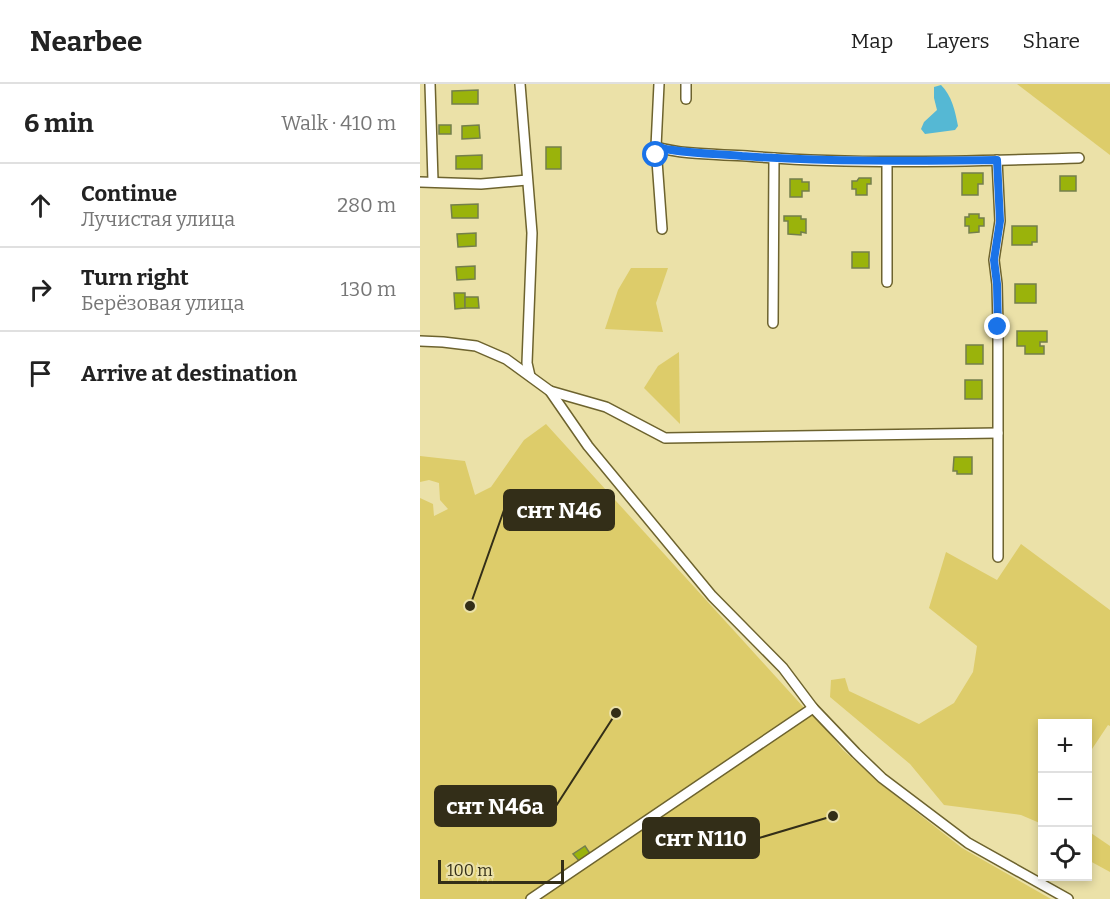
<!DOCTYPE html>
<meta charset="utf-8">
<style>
body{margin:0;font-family:Bitter,serif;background:#f2f2f2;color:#222}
.controls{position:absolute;right:18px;bottom:18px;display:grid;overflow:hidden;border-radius:0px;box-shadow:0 3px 9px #0003}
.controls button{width:54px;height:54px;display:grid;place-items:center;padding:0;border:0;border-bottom:2px solid #e0e0e0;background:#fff;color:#222;font:30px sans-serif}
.scale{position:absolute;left:18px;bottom:15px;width:126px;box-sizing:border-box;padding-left:6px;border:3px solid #332e18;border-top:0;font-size:16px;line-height:21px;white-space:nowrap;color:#332e18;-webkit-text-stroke:4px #ebe1a8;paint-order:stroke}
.stop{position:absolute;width:18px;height:18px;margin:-14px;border:4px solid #1a73e8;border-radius:50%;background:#fff}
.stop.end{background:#1a73e8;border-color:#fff;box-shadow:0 2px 6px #0008}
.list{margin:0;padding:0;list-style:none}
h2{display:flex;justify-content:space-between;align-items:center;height:78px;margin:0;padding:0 24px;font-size:26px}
h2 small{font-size:20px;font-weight:400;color:#767676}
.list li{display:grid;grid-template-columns:39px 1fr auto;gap:18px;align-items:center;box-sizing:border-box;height:84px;padding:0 24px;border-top:2px solid #e0e0e0}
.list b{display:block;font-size:22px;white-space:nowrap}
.list p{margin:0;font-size:20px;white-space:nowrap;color:#767676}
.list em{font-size:20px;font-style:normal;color:#767676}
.icon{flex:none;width:33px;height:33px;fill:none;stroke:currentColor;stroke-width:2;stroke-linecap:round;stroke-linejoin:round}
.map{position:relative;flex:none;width:690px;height:815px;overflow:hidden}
header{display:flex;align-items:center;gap:36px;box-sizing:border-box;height:84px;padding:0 30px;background:#fff;border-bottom:2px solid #e0e0e0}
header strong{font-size:28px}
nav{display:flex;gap:33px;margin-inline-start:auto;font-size:21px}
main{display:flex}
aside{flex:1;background:#fff}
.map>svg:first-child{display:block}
.green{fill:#ddcc6a}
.water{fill:#55b8d4}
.building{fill:#9ab30b;stroke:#747f4c;stroke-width:1.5}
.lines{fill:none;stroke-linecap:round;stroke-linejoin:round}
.minor-casing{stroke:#6d632e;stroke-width:12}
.minor{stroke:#fff;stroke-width:9}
.route{stroke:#1a73e8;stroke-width:8}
.leader{fill:none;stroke:#332e18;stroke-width:2}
.callout-dot{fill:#332e18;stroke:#ebe1a8;stroke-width:2}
.callout{fill:#332e18;stroke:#332e18;stroke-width:2}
.callout-label{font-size:22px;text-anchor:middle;font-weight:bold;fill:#fff}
</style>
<header>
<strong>Nearbee</strong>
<nav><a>Map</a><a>Layers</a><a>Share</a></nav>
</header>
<main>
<aside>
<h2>6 min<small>Walk · 410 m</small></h2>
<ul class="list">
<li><svg class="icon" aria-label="ahead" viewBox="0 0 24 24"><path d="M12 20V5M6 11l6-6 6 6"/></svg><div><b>Continue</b><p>Лучистая улица</p></div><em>280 m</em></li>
<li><svg class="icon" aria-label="right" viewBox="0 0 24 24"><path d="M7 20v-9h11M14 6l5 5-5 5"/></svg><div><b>Turn right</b><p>Берёзовая улица</p></div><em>130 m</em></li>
<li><svg class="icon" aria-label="arrive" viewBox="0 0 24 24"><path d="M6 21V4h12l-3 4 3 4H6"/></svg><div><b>Arrive at destination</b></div></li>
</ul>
</aside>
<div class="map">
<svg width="690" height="815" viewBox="0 0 690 815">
<rect width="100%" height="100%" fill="#ebe1a8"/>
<!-- green -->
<g class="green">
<path d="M 597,0 L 690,0 L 690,71 Z"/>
<path d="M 211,184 L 248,184 L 236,219 L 243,248 L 185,245 L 198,206 Z"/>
<path d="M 259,268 L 260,340 L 224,304 L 238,282 Z"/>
<path d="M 126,340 L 386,626 L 396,633 L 423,666 L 462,701 L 542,764 L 631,815 L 0,815 L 0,414 L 13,420 L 14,432 L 28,425 L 20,416 L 19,399 L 9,396 L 0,398 L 0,372 L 45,377 L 55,411 L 71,403 L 104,356 Z"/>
<path d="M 601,460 L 690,526 L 690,642 L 688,641 L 668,671 L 668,640 L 622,640 L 622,740 L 601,731 L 524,721 L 490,680 L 410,613 L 411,596 L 425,594 L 429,607 L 499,640 L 534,619 L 553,588 L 557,562 L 509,524 L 526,468 L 577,496 Z"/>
<path d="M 668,747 L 690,762 L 690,788 L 668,776 Z"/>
</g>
<!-- water -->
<path class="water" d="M 521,1 C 532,12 535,27 538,42 L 535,46 L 505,50 L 501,45 L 504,38 L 517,26 L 514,14 L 514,3 Z"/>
<!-- building -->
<g class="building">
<path d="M 58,6 L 58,20 L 32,20 L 32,7 Z"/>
<rect x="19" y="41" width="12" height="9"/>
<path d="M 59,41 L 60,54 L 42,55 L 42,42 Z"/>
<rect x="126" y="63" width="15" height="22"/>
<path d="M 62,71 L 62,85 L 36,85 L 36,72 Z"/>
<path d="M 542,89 L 563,89 L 563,100 L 558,100 L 558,111 L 542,111 Z"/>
<rect x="640" y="92" width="16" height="15"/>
<path d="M 439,94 L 451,94 L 451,100 L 447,100 L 447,111 L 436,111 L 436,105 L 432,105 L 432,97 L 437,97 Z"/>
<path d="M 370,95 L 382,95 L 382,98 L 389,98 L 389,107 L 382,107 L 382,113 L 370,113 Z"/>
<path d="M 58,120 L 58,134 L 32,134 L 31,121 Z"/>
<path d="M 549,130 L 559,130 L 559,134 L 564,134 L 564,142 L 559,142 L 559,148 L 549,149 L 549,142 L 545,142 L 545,133 L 549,133 Z"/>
<path d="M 364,132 L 381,132 L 381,135 L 386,135 L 386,149 L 381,148 L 381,151 L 368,150 L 368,137 L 364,137 Z"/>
<path d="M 592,142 L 617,142 L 617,158 L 612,158 L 612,161 L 592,161 Z"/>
<path d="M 56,149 L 56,162 L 38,163 L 37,150 Z"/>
<rect x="432" y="168" width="17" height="16"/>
<path d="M 55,182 L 55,195 L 37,196 L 36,183 Z"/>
<rect x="595" y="200" width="21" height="19"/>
<path d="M 34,209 L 45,209 L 45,224 L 35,225 Z"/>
<path d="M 45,213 L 58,213 L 59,224 L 45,224 Z"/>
<path d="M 597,247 L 627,247 L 627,258 L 620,258 L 620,262 L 624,262 L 624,270 L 605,270 L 605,262 L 597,262 Z"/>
<rect x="546" y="261" width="17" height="19"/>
<rect x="545" y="296" width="17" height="19"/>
<path d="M 534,373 L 552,373 L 552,390 L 537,390 L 537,387 L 533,387 Z"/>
<path d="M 165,762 L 171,771 L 160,778 L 153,770 Z"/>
</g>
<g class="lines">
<!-- minor casing -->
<g class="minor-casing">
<g id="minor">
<path d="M 10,0 L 13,97"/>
<path d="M 100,0 L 112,149 L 107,279 L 110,292"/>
<path d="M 239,0 L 236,63 L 242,145"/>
<path d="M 266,0 L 266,15"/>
<path d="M 236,63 C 265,71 296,70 327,72 C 437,81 548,77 659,74"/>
<path d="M 577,76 L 580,137 L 574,176 L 577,200 L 578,243 L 578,473"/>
<path d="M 467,78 L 467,198"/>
<path d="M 0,98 L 61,100 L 107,96"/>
<path d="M 353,239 L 354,74"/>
<path d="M 0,257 L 23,258 L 56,262 L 86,275 L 130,307 L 168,362 L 292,512 L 363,584 L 393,624 L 436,669 L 462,694 L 548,759 L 648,815"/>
<path d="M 130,307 L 186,323 L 245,354 L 578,349"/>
<path d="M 111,815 L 393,624"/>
</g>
</g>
<!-- minor -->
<use href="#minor" class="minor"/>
</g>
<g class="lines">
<!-- route -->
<path class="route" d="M 236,71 L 236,63 C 264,70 293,69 322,72 C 407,78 492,77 577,76 L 580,137 L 574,176 L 577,200 L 578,243"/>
</g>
<!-- callouts -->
<path class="leader" d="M50 522L84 426M196 629L136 722M413 732L339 754"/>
<g class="callout-dot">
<circle cx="50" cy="522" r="6"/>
<circle cx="196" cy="629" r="6"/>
<circle cx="413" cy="732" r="6"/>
</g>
<g class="callout">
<rect x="84" y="406" width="110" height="40" rx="6"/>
<rect x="15" y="702" width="121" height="40" rx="6"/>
<rect x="223" y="734" width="116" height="40" rx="6"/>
</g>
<g class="callout-label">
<text x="139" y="434">снт N46</text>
<text x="75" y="730">снт N46а</text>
<text x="281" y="762">снт N110</text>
</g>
</svg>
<div class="controls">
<button>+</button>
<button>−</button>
<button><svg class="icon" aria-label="locate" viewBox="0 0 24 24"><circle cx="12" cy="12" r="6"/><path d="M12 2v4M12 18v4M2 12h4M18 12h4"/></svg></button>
</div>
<div class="scale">100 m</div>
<div class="stop" style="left:236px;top:71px"></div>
<div class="stop end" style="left:578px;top:243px"></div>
</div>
</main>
